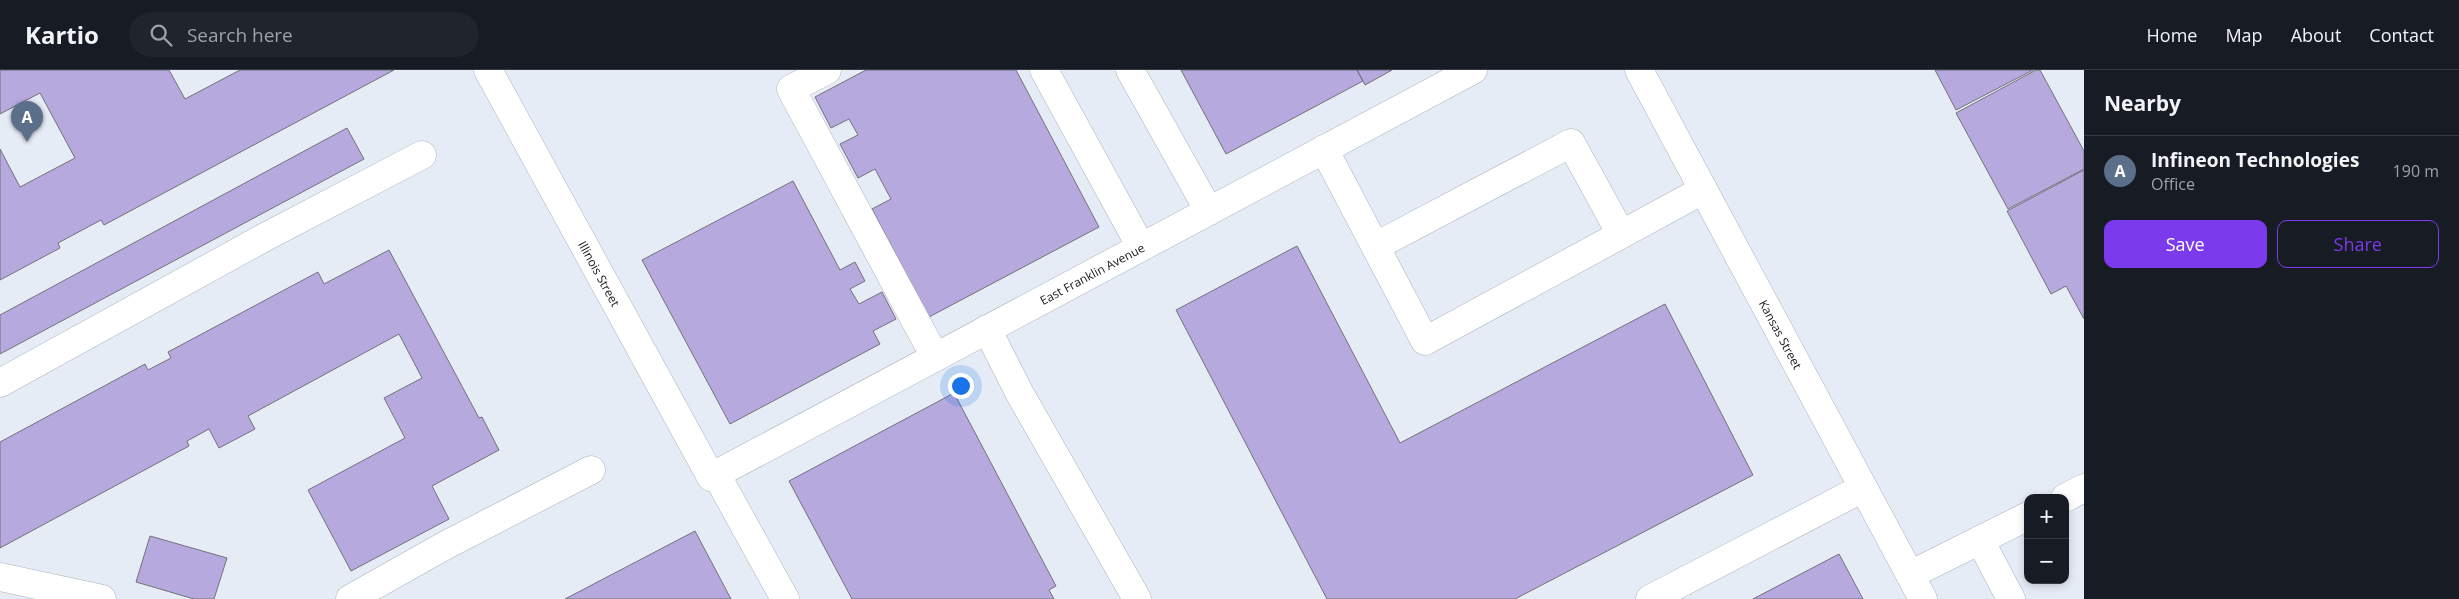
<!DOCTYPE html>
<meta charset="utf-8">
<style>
body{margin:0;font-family:"Open Sans",sans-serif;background:#20242c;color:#f1f3f6}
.controls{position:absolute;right:15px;bottom:15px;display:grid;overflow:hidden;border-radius:10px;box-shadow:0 2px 8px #0003}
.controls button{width:45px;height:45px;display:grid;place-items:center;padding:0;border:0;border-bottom:1px solid #363941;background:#171b24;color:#f1f3f6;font:25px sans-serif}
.you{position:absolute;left:960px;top:315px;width:18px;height:18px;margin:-12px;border:4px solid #fff;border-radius:50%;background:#1a73e8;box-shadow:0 0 0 8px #1a73e833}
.badge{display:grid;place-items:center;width:32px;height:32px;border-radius:50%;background:#7c3aed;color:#fff;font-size:16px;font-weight:700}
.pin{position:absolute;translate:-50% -41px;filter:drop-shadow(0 1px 2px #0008)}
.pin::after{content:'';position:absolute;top:26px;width:18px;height:15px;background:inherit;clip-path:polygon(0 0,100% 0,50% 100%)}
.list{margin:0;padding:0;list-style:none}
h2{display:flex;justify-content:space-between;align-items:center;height:65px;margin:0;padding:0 20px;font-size:21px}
h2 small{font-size:16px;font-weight:400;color:#9ea1a6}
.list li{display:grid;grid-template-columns:32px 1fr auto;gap:15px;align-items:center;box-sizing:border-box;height:70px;padding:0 20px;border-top:1px solid #363941}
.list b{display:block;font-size:19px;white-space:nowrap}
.list p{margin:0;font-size:16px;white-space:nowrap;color:#9ea1a6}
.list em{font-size:16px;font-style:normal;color:#9ea1a6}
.actions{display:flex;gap:10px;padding:15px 20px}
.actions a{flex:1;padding:11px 0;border:1px solid #7c3aed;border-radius:10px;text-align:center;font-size:18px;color:#7c3aed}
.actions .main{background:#7c3aed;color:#fff}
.icon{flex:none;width:28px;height:28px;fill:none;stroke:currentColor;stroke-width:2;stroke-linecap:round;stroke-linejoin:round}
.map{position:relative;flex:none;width:2084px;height:529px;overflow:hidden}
header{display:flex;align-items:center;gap:30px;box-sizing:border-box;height:70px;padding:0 25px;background:#171b24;border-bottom:1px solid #363941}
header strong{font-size:24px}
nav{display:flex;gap:28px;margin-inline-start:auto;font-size:18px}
.search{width:350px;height:45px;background:#20242c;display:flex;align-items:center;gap:12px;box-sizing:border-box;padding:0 18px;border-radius:28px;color:#9ea1a6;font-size:19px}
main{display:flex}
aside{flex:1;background:#171b24}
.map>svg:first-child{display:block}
.building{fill:#b6a9de;stroke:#73717b}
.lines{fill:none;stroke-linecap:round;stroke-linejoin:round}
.minor-casing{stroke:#acb2bb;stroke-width:29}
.minor{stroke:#fff;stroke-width:28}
.labels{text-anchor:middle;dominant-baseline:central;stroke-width:4.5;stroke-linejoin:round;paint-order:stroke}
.street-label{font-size:12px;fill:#15171a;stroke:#f5f9ff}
</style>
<header>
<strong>Kartio</strong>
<div class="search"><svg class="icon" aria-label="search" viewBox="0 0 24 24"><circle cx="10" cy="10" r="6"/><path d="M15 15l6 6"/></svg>Search here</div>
<nav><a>Home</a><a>Map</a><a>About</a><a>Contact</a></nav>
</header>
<main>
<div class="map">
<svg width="2084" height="529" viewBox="0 0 2084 529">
<rect width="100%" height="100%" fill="#e6ecf6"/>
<!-- building -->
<path class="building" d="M0 0H169L185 29 240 0H394L104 155 101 150 58 173 60 178 0 210V79L20 117 75 88 40 23 0 44Z
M866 0H1016L1099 157 929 247 872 139 891 129 875 99 858 108 840 74 858 65 849 49 831 58 815 27Z
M1181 0H1357L1363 11 1226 84Z
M1357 0H1392L1365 15Z
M1935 0H2033L1956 40Z
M2036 0H2040L2084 81V99L2008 139 1956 43Z
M347 58 364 89 0 284V245Z
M2084 100V249L2066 216 2051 224 2007 141Z
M793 111 840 200 855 192 865 211 850 219 859 234 882 222 896 249 873 261 880 274 730 354 642 190Z
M1297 176 1400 373 1665 234 1753 405 1515 529H1327L1176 240Z
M389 180 479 348 482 347 499 380 432 416 449 449 351 501 308 420 405 368 384 328 422 308 399 264 248 346 255 359 219 378 209 359 187 371 189 376 0 478V372L145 294 148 300 171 288 168 282 318 202 324 214Z
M954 323 1056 516 1049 520 1054 529H852L789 411Z
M695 461 731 529H565Z
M150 466 227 488 214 529H194L136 512Z
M1839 484 1863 529H1753Z"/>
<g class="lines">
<!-- minor casing -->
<g class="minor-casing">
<g id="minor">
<path id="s1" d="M488 0 711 407 1473 0"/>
<path d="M827 0 791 19 935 287"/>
<path d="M1044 0 1141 177"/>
<path d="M1130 0 1209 141"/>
<path id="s2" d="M1639 0 1923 529"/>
<path d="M1324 79 1425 271 1703 120"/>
<path d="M1376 176 1571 73 1621 164"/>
<path d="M987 259 1020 324 1137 529"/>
<path d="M0 313 267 166 422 85"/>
<path d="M716 404 785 529"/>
<path d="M2065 428 2084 418"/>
<path d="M1980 470 2011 529"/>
<path d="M1910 505 2028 446"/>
<path d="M0 507 102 529"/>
<path d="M350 529 446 475 591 400"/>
<path d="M1650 529 1863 418"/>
</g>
</g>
<!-- minor -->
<use href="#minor" class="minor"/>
</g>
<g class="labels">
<!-- street labels -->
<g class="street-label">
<text stroke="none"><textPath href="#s1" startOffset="232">Illinois Street</textPath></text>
<text stroke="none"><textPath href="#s1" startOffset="896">East Franklin Avenue</textPath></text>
<text stroke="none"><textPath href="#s2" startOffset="300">Kansas Street</textPath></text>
</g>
</g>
</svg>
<div class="controls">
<button>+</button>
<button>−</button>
</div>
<div class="you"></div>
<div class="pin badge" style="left:27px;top:72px;background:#5c6f8a">A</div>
</div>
<aside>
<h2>Nearby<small></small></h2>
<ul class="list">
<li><span class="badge" style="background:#5c6f8a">A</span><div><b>Infineon Technologies</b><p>Office</p></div><em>190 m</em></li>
</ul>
<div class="actions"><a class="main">Save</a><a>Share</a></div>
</aside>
</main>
